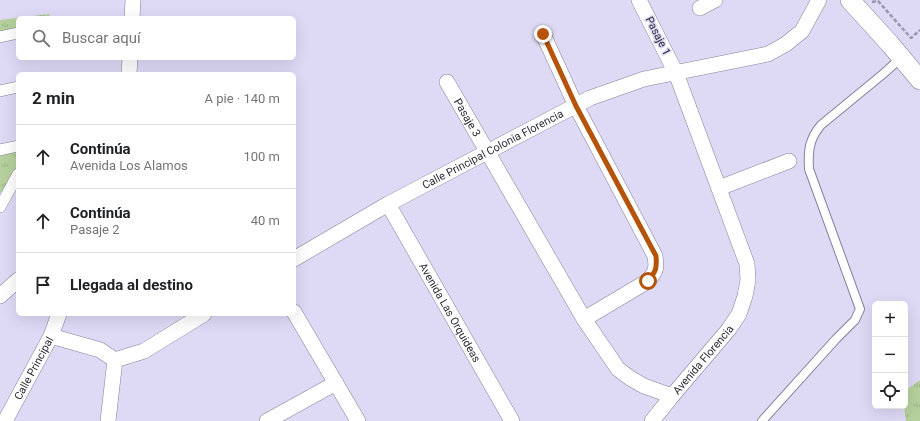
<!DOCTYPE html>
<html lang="es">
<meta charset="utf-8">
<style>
body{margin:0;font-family:Roboto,sans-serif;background:#f2f2f2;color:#202124}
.controls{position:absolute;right:12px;bottom:12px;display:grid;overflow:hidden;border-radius:6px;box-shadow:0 4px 16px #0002}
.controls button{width:36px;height:36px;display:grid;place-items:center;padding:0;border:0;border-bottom:1px solid #e0e0e0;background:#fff;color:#202124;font:20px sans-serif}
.stop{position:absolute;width:12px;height:12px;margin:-9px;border:3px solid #b45309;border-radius:50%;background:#fff}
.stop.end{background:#b45309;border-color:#fff;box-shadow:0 1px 4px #0008}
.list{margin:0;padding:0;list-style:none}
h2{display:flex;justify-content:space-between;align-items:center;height:52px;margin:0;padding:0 16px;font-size:17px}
h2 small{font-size:13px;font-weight:400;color:#757577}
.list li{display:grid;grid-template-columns:26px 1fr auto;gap:12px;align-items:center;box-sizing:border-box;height:64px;padding:0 16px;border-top:1px solid #e0e0e0}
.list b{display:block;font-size:15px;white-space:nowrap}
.list p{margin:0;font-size:13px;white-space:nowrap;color:#757577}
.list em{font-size:13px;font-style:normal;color:#757577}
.icon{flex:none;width:22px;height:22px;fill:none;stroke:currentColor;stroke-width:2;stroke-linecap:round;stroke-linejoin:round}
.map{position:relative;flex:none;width:920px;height:421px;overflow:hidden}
.search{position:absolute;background:#fff;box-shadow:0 4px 16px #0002;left:16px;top:16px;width:280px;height:44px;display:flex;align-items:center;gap:10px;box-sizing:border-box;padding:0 14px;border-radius:6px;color:#757577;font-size:15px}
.panel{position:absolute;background:#fff;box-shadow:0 4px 16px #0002;left:16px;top:72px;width:280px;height:244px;border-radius:6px}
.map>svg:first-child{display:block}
.grass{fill:url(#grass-tufts)}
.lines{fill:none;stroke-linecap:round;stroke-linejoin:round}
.service-casing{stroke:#848099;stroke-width:10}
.pedestrian-casing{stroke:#848099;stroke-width:12}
.minor-casing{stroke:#848099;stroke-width:16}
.tertiary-casing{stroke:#848099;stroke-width:20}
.path{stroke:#9a97ac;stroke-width:2.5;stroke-dasharray:4 2;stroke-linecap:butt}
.service{stroke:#fff;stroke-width:8}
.pedestrian{stroke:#fff;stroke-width:11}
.minor{stroke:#fff;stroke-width:15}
.tertiary{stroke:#fff;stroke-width:19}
.route{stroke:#b45309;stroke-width:5}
.labels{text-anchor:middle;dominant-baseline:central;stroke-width:3;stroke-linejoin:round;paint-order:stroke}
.street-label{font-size:11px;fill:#2c2b35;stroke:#dedaf6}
</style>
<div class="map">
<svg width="920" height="421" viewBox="0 0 920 421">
<defs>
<pattern id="grass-tufts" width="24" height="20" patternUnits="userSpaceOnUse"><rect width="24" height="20" fill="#b5d09c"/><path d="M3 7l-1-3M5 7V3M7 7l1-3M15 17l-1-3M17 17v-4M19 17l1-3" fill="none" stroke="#9cb387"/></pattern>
</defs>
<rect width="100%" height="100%" fill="#dedaf6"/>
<!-- grass -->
<path class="grass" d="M49 14 50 18H18V33L0 37V20Z
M18 146V174L6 195 0 192V150Z
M920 380V421H906L904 406 905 391Z"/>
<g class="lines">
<!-- service casing -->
<g class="service-casing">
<path id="service" d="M762 421 836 339 855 320 860 309 809 169C808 151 809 139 821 125L883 74 902 57"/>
</g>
<!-- pedestrian casing -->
<g class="pedestrian-casing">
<path id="pedestrian" d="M0 37 18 33
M0 91 18 87
M0 150 18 146
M0 207 18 174"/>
</g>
<!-- minor casing -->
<g class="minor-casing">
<g id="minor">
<path d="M700 8 715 0"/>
<path d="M132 18 133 0"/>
<path d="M543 34 576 106 655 256C657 269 656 271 648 281L584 319"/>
<path d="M129 74 130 58"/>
<path id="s1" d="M447 82 584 319 618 369 630 378 644 386 672 396 729 329 739 314 745 296 748 280 747 264 676 73 639 0"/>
<path d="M719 188 789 161"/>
<path id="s2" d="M388 204 512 421"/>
<path id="s3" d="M294 259 388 204 590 98 644 79 768 54 786 44 802 31 819 0"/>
<path d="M0 296 18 280"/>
<path d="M294 312 358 421"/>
<path d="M51 336 100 350 115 360 144 351 204 314"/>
<path id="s4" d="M5 421 51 336 59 314"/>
<path d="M108 421 115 360"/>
<path d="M267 421 336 383"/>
<path d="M652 421 672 396"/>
</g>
</g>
<!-- tertiary casing -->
<g class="tertiary-casing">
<path id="tertiary" d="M850 0 890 44 920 80"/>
</g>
<!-- path -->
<path class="path" d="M872 2 878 1 911 38 920 30"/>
<!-- service -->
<use href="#service" class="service"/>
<!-- pedestrian -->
<use href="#pedestrian" class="pedestrian"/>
<!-- minor -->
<use href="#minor" class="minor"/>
<!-- tertiary -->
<use href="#tertiary" class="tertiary"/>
</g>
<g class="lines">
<!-- route -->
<path class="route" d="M543 34 576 106 656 256C657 269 656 271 648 281"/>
</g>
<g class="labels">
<!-- street labels -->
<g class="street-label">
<text transform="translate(658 36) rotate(63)">Pasaje 1</text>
<text stroke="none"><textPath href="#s1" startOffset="41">Pasaje 3</textPath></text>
<text stroke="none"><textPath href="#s3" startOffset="227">Calle Principal Colonia Florencia</textPath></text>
<text stroke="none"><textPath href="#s2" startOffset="125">Avenida Las Orquideas</textPath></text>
<text stroke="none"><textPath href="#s1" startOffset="443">Avenida Florencia</textPath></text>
<text stroke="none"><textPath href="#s4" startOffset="60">Calle Principal</textPath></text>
</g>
</g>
</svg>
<div class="controls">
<button>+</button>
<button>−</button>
<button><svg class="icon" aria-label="locate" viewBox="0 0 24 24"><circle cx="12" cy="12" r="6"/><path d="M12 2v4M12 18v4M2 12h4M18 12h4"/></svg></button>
</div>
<div class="stop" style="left:648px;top:281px"></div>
<div class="stop end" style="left:543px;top:34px"></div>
<div class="search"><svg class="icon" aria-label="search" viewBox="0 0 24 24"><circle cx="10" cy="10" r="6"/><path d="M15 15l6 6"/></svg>Buscar aquí</div>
<section class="panel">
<h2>2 min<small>A pie · 140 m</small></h2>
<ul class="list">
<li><svg class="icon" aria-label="ahead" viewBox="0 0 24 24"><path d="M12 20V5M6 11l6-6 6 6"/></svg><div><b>Continúa</b><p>Avenida Los Alamos</p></div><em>100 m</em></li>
<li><svg class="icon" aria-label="ahead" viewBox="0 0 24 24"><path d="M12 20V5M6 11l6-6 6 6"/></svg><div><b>Continúa</b><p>Pasaje 2</p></div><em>40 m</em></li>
<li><svg class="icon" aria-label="arrive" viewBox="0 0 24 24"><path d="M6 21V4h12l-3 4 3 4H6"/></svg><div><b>Llegada al destino</b></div></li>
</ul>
</section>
</div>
